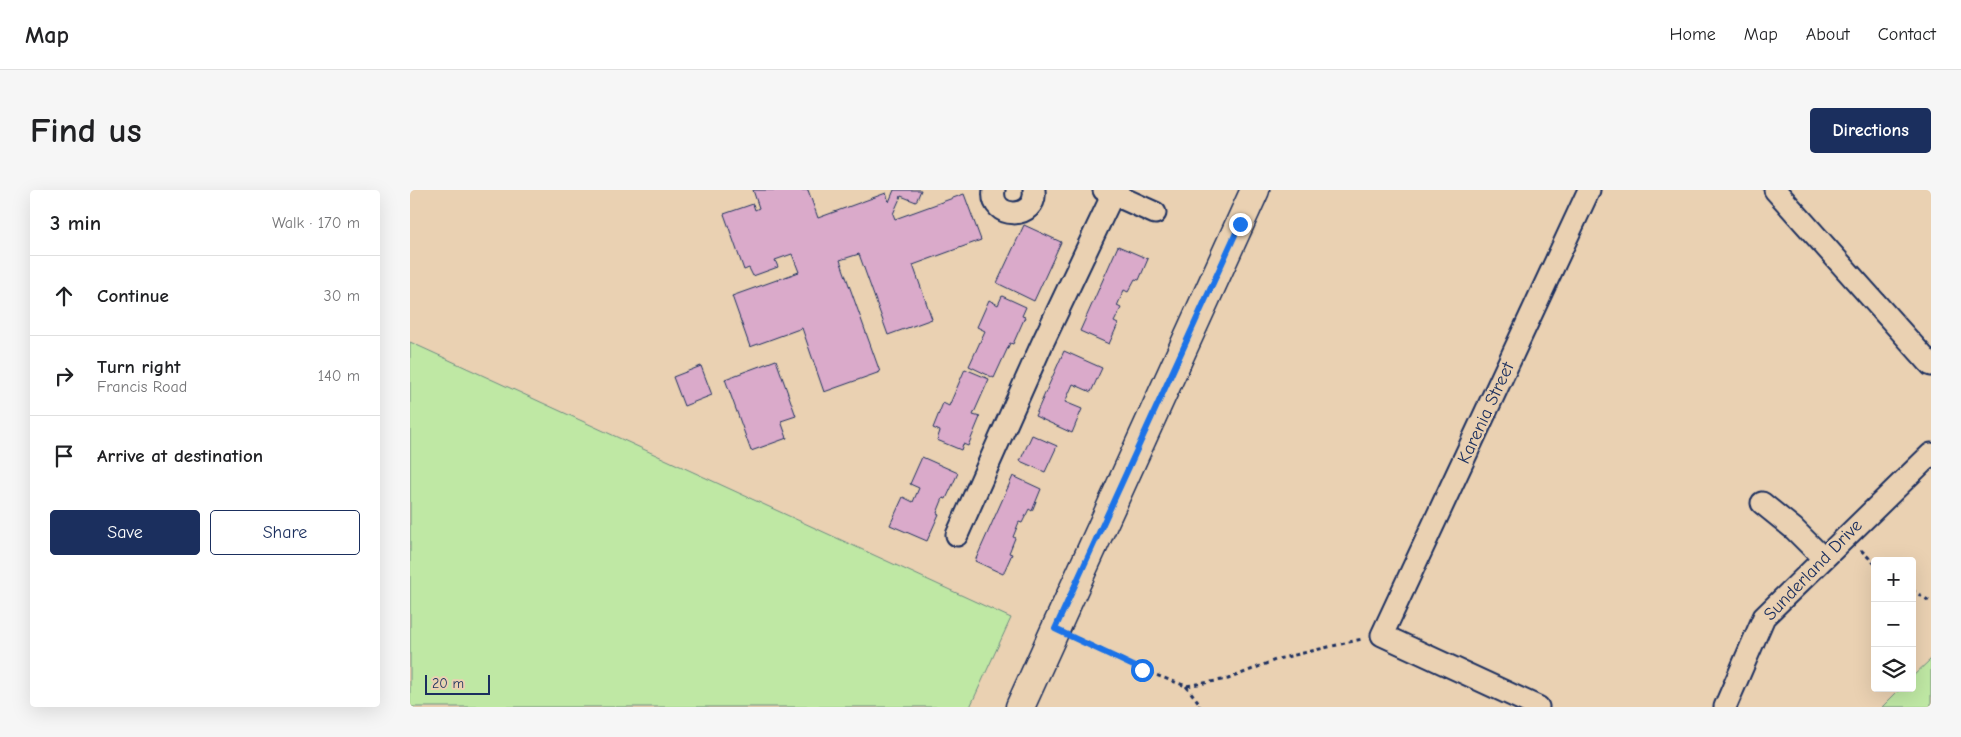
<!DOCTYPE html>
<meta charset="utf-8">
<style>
body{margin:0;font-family:"Comic Neue",sans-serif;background:#f6f6f6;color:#202124}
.controls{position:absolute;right:15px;bottom:15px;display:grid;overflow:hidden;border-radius:5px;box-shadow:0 5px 20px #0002}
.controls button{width:45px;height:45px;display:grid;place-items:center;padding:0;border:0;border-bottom:1px solid #e0e0e0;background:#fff;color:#202124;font:25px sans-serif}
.scale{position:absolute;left:15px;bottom:12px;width:65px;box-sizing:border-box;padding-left:5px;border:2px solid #1b2f5e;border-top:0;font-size:14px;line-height:18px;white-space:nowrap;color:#1b2f5e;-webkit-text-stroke:4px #ead1b2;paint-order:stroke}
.stop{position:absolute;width:15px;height:15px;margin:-11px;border:4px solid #1a73e8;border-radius:50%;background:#fff}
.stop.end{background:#1a73e8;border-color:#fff;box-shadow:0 1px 5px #0008}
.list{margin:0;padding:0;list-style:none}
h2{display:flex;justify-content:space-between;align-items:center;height:65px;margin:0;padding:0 20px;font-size:21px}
h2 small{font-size:16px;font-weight:400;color:#757577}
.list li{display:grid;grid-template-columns:32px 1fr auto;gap:15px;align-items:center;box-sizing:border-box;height:80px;padding:0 20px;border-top:1px solid #e0e0e0}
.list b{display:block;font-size:19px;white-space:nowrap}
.list p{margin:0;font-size:16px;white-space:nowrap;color:#757577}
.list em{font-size:16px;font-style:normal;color:#757577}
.actions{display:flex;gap:10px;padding:15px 20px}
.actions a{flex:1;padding:11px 0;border:1px solid #1b2f5e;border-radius:5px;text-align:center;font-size:18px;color:#1b2f5e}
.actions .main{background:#1b2f5e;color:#fff}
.icon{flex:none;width:28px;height:28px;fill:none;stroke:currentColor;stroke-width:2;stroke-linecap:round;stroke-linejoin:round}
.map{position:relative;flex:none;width:1521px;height:517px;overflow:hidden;border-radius:5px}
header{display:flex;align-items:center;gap:30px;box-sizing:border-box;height:70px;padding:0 25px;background:#fff;border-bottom:1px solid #e0e0e0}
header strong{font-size:24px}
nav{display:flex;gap:28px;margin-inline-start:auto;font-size:18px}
.intro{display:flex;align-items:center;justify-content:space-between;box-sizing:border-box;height:120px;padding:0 30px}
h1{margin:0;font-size:35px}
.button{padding:12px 22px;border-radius:5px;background:#1b2f5e;color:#fff;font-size:18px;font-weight:700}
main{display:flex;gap:30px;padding:0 30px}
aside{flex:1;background:#fff;border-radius:5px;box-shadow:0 5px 20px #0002}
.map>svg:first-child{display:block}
.green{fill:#bfe8a4;stroke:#6d8c81}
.building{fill:#daaaca;stroke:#1b2f5e}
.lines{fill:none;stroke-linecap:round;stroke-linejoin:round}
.minor-casing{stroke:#1b2f5e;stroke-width:25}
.major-casing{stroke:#1b2f5e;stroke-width:31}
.path{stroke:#1b2f5e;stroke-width:3;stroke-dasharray:4 4;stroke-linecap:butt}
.minor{stroke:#ead1b2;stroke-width:21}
.major{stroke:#ead1b2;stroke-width:28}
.route{stroke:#1a73e8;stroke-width:6}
.labels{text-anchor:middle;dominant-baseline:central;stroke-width:4.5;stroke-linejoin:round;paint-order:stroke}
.street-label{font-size:18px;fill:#1b2f5e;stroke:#ead1b2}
</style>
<header>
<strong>Map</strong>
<nav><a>Home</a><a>Map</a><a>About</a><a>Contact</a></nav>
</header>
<div class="intro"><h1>Find us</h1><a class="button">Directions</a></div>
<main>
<aside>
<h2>3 min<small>Walk · 170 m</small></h2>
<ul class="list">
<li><svg class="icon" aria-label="ahead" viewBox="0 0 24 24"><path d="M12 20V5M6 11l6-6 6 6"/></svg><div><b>Continue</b></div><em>30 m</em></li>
<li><svg class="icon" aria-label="right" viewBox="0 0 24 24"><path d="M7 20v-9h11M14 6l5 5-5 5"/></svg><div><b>Turn right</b><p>Francis Road</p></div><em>140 m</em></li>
<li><svg class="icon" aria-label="arrive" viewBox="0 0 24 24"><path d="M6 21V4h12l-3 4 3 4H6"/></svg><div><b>Arrive at destination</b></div></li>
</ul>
<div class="actions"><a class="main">Save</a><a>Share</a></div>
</aside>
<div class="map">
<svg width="1521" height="517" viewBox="0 0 1521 517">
<rect width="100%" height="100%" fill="#ead1b2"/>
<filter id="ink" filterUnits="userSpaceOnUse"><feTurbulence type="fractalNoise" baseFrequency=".02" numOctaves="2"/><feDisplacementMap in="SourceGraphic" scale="10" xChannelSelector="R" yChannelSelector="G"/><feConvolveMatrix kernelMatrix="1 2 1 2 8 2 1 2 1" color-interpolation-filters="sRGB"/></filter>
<g filter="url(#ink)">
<!-- green -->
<path class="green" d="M0 152 601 428 560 517H0Z
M1521 469V517H1472L1491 498H1502V487Z"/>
<!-- building -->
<path class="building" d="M343 0H398L408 28 476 3 479 12 484 0H511L506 12 491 6 483 24 485 29 554 4 571 50 503 75 522 129 478 145 449 64 430 70 470 182 414 202 392 138 340 157 322 106 389 82 382 64 365 70 368 77 343 86 339 78 334 80 314 24 343 14 345 20 349 18Z
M614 35 651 52 624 111 587 93Z
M708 56 738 69 729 90 725 89 718 102 714 100 707 116 711 118 704 132 708 134 699 154 670 141Z
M592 106 616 117 612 126 615 127 603 154 600 153 584 188 559 176 575 141 567 137 579 110 588 115Z
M654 161 692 178 681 202 663 194 655 212 672 219 662 243 625 226Z
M366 170 386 226 371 231 377 248 341 261 315 189Z
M291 176 302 205 274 216 263 187Z
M555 179 579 189 563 225 570 227 558 256 553 254 551 260 527 250 530 241 523 238 533 213 539 216Z
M622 245 647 256 635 282 610 271Z
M512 267 548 283 536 309 533 308 527 323 529 324 517 351 480 335 493 307 503 312 509 298 500 294Z
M603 286 631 299 622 321 619 319 612 333 609 332 603 347 605 348 599 363 602 364 593 384 565 371Z"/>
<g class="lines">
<!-- minor casing -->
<g class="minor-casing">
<path id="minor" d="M584 0C579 30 628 31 624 0
M694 0 745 23
M1365 0 1521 175
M1352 313 1384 339 1413 368
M547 345 632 154 703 4
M1128 517 972 445 1179 0
M1315 517 1354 427 1521 264"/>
</g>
<!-- major casing -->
<g class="major-casing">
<path id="major" d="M610 517 845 0"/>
</g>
<!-- path -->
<path class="path" d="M1451 360 1465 374
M1502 400 1521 412
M667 449 732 480 776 496 818 489 868 469 952 449
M776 496 790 514 789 517"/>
<!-- minor -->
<use href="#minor" class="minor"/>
<!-- major -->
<use href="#major" class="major"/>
</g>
</g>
<g class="lines" filter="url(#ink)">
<!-- route -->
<path class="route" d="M732 480 645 439 830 34"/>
</g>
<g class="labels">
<!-- street labels -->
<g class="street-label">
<text transform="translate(1076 223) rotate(-65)">Karenia Street</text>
<text transform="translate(1403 380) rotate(-46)">Sunderland Drive</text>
</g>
</g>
</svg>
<div class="controls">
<button>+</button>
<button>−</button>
<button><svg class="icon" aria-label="layers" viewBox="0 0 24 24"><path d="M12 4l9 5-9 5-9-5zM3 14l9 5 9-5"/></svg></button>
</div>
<div class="scale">20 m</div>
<div class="stop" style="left:732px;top:480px"></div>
<div class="stop end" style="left:830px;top:34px"></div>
</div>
</main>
